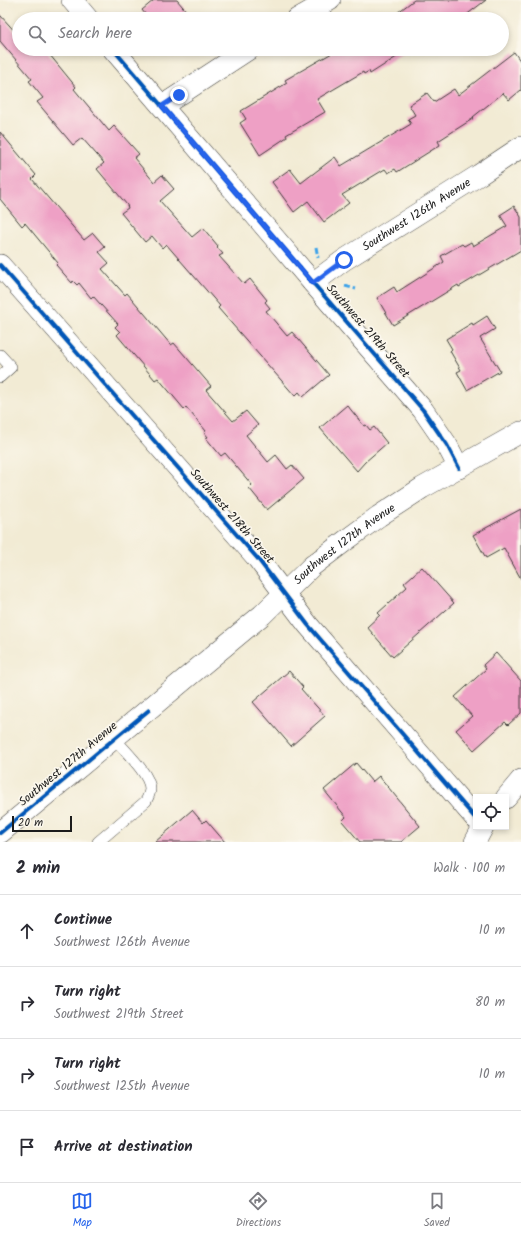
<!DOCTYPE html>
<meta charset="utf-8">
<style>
body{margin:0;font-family:Kalam,sans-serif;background:#f2f2f3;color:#2b2b33}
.controls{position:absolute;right:12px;bottom:12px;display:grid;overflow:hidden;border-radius:0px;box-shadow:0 2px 6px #0003}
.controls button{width:36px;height:36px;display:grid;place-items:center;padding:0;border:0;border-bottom:1px solid #e1e1e2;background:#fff;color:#2b2b33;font:20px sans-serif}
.scale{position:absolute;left:12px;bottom:10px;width:60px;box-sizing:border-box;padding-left:4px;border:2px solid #1c1c1c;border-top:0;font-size:11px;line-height:14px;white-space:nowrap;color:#1c1c1c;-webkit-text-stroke:3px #fbf7ec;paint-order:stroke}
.stop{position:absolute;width:12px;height:12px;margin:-9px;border:3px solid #2563eb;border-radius:50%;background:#fff}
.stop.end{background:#2563eb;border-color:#fff;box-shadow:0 1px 4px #0008}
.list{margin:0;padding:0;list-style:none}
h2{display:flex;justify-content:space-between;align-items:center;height:52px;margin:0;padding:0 16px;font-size:17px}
h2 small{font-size:13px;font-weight:400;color:#7c7c81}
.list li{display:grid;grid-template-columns:26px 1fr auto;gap:12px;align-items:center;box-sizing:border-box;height:72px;padding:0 16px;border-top:1px solid #e1e1e2}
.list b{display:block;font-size:15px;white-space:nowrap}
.list p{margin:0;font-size:13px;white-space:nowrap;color:#7c7c81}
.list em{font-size:13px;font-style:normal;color:#7c7c81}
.icon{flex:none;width:22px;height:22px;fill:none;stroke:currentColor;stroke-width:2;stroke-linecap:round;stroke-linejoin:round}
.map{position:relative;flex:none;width:521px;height:842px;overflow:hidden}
.search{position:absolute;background:#fff;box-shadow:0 2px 6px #0003;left:12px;right:12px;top:12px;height:44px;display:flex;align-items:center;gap:10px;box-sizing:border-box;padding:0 14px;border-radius:22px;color:#7c7c81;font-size:15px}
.sheet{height:340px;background:#fff}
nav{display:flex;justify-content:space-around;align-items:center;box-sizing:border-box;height:56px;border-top:1px solid #e1e1e2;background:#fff;font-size:11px;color:#7c7c81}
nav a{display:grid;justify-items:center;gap:2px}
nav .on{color:#2563eb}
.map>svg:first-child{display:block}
.building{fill:#eea0c5}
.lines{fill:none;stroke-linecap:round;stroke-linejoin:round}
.lane-casing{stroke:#3c3b38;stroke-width:12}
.street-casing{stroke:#3c3b38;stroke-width:22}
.lane{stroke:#fff;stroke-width:11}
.street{stroke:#fff;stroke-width:21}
.quiet{stroke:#3da2ea;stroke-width:3;stroke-dasharray:6 3;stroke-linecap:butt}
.cycleway-casing{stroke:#fbf7ec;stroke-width:6}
.cycleway{stroke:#0057b8;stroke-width:4}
.route{stroke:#2563eb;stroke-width:5}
.labels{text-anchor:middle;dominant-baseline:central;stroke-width:3.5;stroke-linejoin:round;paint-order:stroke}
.street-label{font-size:12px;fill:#1c1c1c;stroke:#fbf7ec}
</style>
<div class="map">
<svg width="521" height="842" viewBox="0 0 521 842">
<rect width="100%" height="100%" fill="#fbf7ec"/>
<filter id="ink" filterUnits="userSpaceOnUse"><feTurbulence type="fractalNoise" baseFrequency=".025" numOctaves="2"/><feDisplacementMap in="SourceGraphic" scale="8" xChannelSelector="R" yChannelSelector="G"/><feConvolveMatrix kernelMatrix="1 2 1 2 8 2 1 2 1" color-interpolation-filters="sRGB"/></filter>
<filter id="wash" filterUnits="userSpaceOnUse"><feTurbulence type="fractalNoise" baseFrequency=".012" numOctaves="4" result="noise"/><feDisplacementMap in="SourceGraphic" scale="16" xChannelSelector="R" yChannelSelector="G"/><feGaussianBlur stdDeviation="0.9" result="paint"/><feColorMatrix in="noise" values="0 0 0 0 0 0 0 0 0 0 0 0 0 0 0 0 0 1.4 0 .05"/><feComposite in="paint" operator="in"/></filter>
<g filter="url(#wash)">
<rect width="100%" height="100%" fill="#f2ebd4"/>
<g id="blocks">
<!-- building -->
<path class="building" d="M154 0H177L193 19H149L142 10Z
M414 0H486L461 19H389Z
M0 15 19 36V49H45L76 87 74 89 109 131 114 126 139 154 134 158 154 182 162 175 174 189 160 201 192 237 203 228 218 246 217 247 223 254 219 256 244 284 250 279 267 300 265 302 270 308 266 311 287 336 292 332 329 375 303 397 299 392 295 396 218 308 220 306 166 244 162 248 152 236 145 242 121 213 128 208 127 205 97 169 104 163 82 138 73 145 37 102 43 98 29 81 32 79 0 41Z
M339 49H409L370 74 369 71 364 74 363 72 317 99 325 112 286 135 287 137 260 155 240 123 246 119 241 111 287 83 285 80Z
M514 52 521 62V90L509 100 503 93 473 117 474 118 438 141 440 145 397 172 395 169 388 173 385 169 342 195 349 203 324 222 308 201 294 212 272 182 290 169 301 183 335 157 341 166 411 124 408 119 415 115 409 105 427 93 434 102 454 89 458 95Z
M0 132 36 175 32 179 84 240 93 233 105 247 99 252 109 263 102 269 125 295 127 293 171 345 174 343 211 386 206 390 233 421 246 411 258 425 246 435 268 462 276 455 287 469 292 465 304 479 267 510 249 488 252 485 225 453 221 456 206 438 208 437 204 432 206 431 186 407 184 409 158 378 155 380 117 335 120 332 115 327 118 324 93 296 91 298 79 283 77 285 73 281 72 283 56 265 58 263 25 223 22 226 0 199Z
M514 206 521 217V250L459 287 458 285 393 325 377 298 394 287 397 292 444 262 441 256 462 244 464 246 471 242 473 246 507 226 500 215Z
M487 316 495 329 480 338 500 371 467 390 457 372 461 370 450 351 452 349 446 339 472 323 473 325Z
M347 405 364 426 366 425 370 430 374 427 387 443 365 462 357 471 320 428Z
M521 509V579L504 548 486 558 473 535Z
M422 567 454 603 393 657 367 627 380 615 378 613 407 587 404 583Z
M496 653 521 681V713L508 725 505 722 474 750 456 730 472 716 455 697 486 669 483 665Z
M289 671 303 687 301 689 325 716 291 746 253 702Z
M356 763 372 782 379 776 420 826 401 842H360L342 821 346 817 324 790Z
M192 810 203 823 206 820 225 842H155Z"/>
</g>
</g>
<g filter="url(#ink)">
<use href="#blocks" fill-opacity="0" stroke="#3c3b38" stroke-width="1"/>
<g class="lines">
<!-- lane casing -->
<g class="lane-casing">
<path id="lane" d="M0 355 11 367 0 377
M98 842 146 801C148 797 150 794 150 789 150 774 124 750 114 738"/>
</g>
<!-- street casing -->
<g class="street-casing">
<g id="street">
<path d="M72 0 88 19"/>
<path d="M297 19 330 0"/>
<path d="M113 49 313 283 423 410 447 445 459 468"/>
<path d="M162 106 249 49"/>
<path d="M0 265 258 559 308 625 476 819"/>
<path id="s1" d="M313 283 344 260 479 175 521 147"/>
<path d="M506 798 521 780"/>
<path id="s2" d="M0 833 262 615 312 566 345 541 379 516 422 488 521 432"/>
<path d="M475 842 483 827"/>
</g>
</g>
<!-- lane -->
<use href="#lane" class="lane"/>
<!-- street -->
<use href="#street" class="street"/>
<!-- quiet -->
<path class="quiet" d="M316 247 318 258
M345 286 356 289"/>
<!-- cycleway casing -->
<g class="cycleway-casing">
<path id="cycleway" d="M113 49 313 283 423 410 447 445 459 468
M0 265 258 559 308 625 476 819
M0 833 149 710"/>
</g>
<!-- cycleway -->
<use href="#cycleway" class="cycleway"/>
</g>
</g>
<g class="lines" filter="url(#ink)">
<!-- route -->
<path class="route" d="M179 95 162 106 313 283 344 260"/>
</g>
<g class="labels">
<!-- street labels -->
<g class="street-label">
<text stroke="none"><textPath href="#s1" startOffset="124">Southwest 126th Avenue</textPath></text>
<text transform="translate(368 331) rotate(49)">Southwest 219th Street</text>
<text transform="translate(232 516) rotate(49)">Southwest 218th Street</text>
<text stroke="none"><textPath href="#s2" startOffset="450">Southwest 127th Avenue</textPath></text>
<text transform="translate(68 764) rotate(-40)">Southwest 127th Avenue</text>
</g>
</g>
</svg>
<div class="controls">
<button><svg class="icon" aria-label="locate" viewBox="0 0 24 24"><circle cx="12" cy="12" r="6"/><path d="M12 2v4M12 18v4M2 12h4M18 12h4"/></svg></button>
</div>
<div class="scale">20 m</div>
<div class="stop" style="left:344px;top:260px"></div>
<div class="stop end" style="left:179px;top:95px"></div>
<div class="search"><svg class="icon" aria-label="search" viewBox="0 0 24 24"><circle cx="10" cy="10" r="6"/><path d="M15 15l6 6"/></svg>Search here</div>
</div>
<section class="sheet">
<h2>2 min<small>Walk · 100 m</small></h2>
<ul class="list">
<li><svg class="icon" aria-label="ahead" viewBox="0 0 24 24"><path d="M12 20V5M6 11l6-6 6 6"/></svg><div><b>Continue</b><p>Southwest 126th Avenue</p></div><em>10 m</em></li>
<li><svg class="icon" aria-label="right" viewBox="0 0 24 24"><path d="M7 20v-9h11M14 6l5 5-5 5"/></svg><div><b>Turn right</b><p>Southwest 219th Street</p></div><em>80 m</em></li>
<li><svg class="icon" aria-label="right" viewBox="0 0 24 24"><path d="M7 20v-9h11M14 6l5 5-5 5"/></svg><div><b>Turn right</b><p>Southwest 125th Avenue</p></div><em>10 m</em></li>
<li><svg class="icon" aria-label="arrive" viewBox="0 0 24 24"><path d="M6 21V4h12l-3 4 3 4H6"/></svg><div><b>Arrive at destination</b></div></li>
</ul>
</section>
<nav>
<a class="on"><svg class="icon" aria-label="map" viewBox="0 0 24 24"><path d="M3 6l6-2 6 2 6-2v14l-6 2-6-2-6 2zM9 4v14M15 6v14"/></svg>Map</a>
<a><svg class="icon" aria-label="directions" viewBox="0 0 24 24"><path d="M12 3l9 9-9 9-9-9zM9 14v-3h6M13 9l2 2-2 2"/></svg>Directions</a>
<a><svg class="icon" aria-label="saved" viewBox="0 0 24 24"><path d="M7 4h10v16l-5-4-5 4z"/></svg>Saved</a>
</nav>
